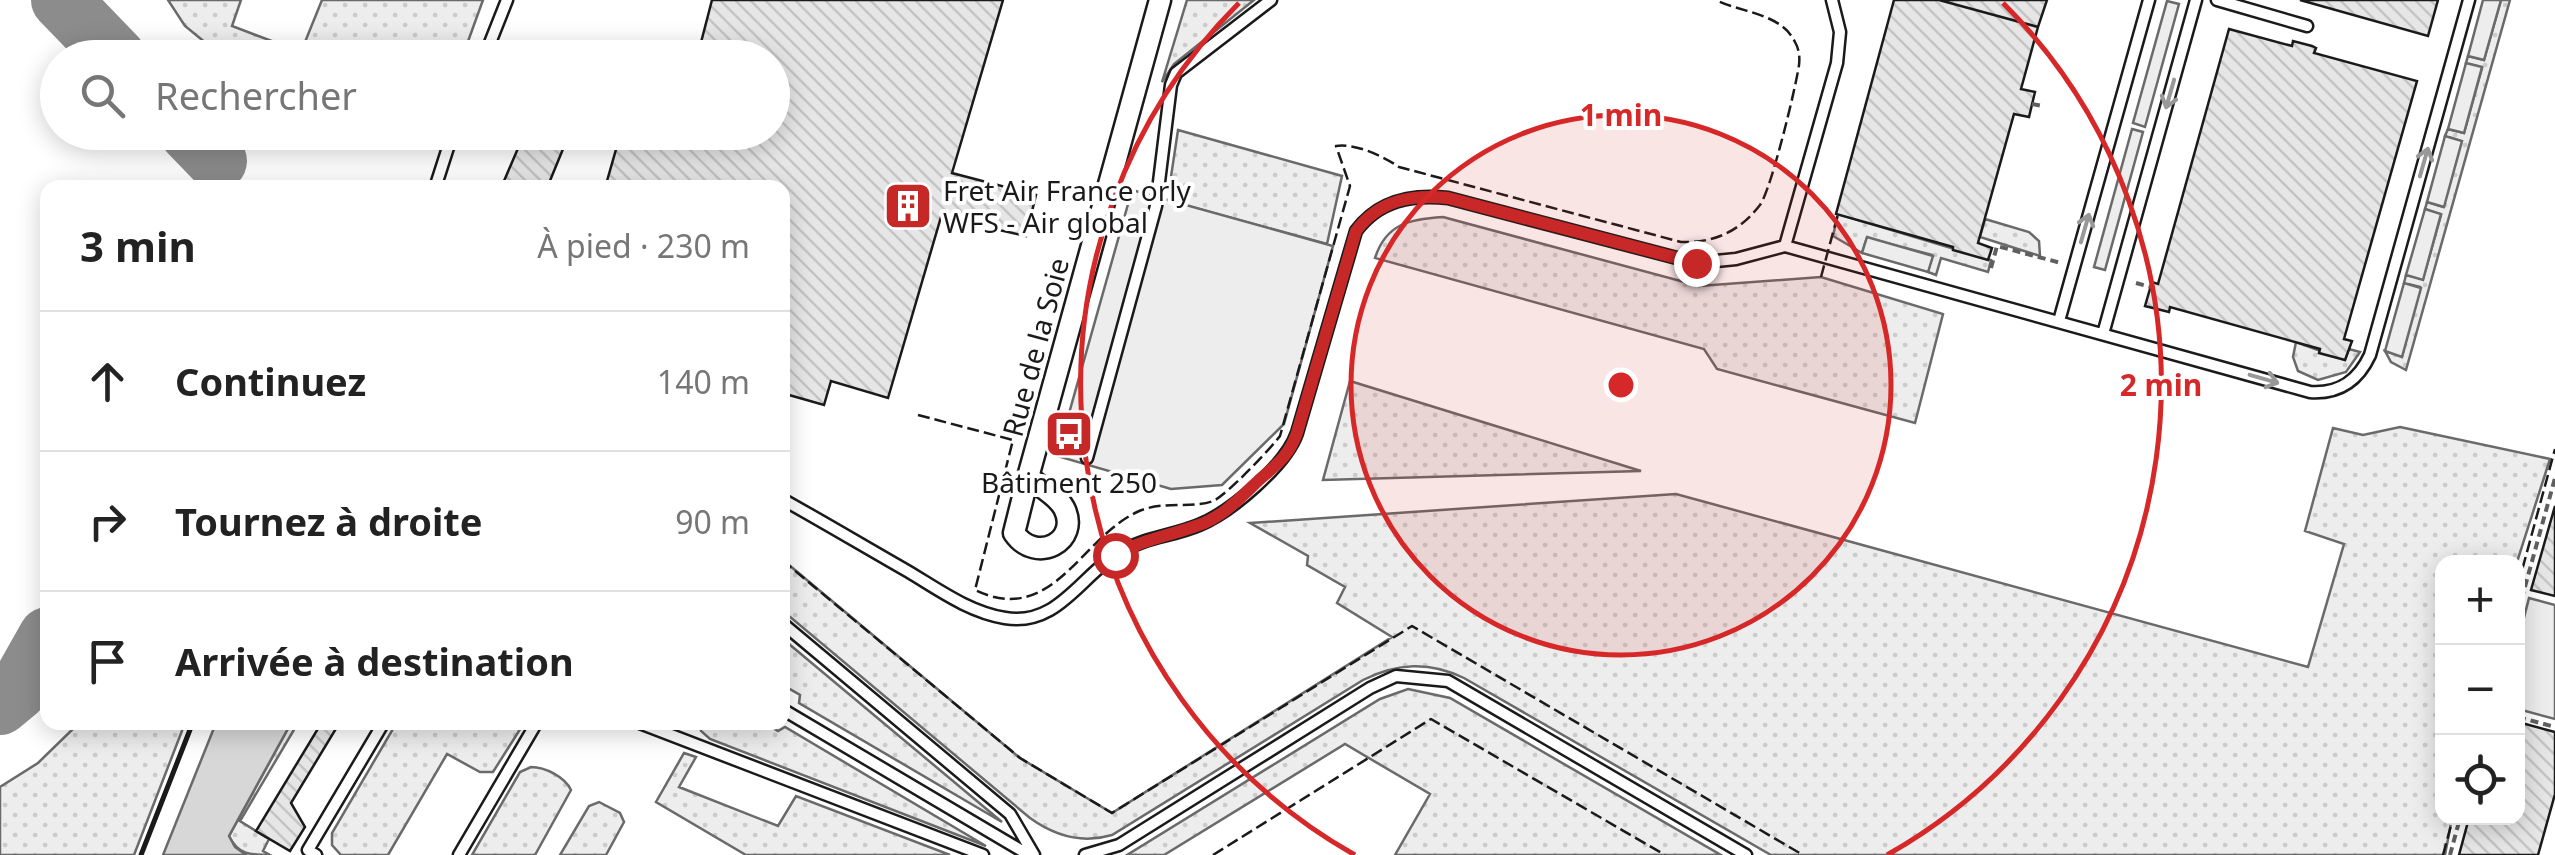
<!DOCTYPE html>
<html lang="fr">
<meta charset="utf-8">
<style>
body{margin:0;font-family:"Noto Sans",sans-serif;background:#f6f6f6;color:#222}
.controls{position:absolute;right:30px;bottom:30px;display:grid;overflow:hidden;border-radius:20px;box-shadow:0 5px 25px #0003}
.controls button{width:90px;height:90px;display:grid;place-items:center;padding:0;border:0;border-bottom:2px solid #e0e0e0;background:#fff;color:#222;font:50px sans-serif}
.stop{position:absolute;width:30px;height:30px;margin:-22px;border:8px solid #c62828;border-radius:50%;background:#fff}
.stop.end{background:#c62828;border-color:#fff;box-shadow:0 2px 10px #0008}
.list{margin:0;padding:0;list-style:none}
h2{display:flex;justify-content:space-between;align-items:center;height:130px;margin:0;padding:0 40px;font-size:42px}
h2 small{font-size:32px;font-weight:400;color:#767676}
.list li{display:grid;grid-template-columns:65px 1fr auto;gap:30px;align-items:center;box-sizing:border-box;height:140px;padding:0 40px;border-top:2px solid #e0e0e0}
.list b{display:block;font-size:38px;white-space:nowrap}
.list em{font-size:32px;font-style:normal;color:#767676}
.icon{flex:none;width:55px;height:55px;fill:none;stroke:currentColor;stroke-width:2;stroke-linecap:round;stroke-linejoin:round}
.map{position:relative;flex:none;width:2555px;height:855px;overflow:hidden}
.search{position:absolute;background:#fff;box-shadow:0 5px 25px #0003;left:40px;top:40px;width:750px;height:110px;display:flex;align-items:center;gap:25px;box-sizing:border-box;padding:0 35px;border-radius:55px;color:#767676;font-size:38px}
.panel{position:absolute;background:#fff;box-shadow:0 5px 25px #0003;left:40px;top:180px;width:750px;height:550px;border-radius:20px}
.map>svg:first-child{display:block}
.grass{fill:url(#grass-dots);stroke:#6a6a6a;stroke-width:2.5}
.pitch{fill:#ededed;stroke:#6a6a6a;stroke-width:2.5}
.water{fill:#d7d7d7;stroke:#6a6a6a;stroke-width:2.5}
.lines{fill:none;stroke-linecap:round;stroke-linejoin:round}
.taxiway{stroke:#8c8c8c;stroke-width:60}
.building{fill:url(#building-back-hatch);stroke:#1a1a1a;stroke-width:2.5}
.service-casing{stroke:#1a1a1a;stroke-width:15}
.minor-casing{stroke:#1a1a1a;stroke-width:25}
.path{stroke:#5f5f5f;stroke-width:4;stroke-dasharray:8 5;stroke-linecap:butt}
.service{stroke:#fff;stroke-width:10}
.minor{stroke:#fff;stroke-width:20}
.fence{stroke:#1a1a1a;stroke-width:2.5;stroke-dasharray:12 5;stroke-linecap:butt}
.wall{stroke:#1a1a1a;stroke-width:5}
.oneway{stroke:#989898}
.route{stroke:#c62828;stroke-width:12}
.ring{fill:none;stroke:#d62828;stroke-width:5}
.labels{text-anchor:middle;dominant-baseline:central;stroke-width:8;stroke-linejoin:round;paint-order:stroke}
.poi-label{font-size:28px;fill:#1a1a1a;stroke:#fff;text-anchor:start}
.street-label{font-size:28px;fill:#1a1a1a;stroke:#fff}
.centre{fill:#d62828;stroke:#fff;stroke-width:5}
.ring-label{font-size:30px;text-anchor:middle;font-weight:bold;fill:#d62828;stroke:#fff;stroke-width:8;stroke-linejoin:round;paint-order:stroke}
</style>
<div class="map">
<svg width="2555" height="855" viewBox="0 0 2555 855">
<defs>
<pattern id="grass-dots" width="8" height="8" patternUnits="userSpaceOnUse" patternTransform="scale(2.5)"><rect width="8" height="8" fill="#ededed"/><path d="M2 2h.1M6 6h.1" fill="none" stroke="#cbcbcb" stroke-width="1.8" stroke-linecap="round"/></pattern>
<pattern id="building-back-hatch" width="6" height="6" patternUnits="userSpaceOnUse" patternTransform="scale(2.5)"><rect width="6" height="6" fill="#e6e6e6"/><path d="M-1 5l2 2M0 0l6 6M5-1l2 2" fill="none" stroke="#c5c5c5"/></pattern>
</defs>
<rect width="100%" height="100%" fill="#fff"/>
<!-- grass -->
<path class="grass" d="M168 0H241L232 26 301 52 322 0H483L462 58 223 57 185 26Z
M1187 0H1254L1174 64 1162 82Z
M2501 0H2510L2406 370 2391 362 2385 351 2402 356 2420 287 2404 283 2406 275 2423 279 2441 215 2425 209 2427 202 2443 207 2461 141 2445 136 2448 129 2464 133 2482 68 2466 63 2468 56 2484 60Z
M1178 130 1342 176 1327 244 1177 203 1169 190Z
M1838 214 1991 260 1988 272 1941 258 1936 275 1928 272 1932 255 1867 238 1862 253 1833 236Z
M1443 217 1699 286 1821 277 1943 314 1915 423 1717 369 1704 349 1375 258C1386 224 1409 219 1443 217Z
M1985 219 2029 232 2039 241 2040 256 1980 237Z
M2296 342 2345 360 2349 349 2360 352 2346 372 2318 380 2298 371 2293 357Z
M1350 381 1641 471 1323 480Z
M2400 427 2550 459 2517 562H2442V818H2452L2445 855H1771L1464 678C1429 661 1397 663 1363 680L1112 835C1082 844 1055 836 1030 818L783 611V560L1020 758 1112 813 1392 637 1337 603 1345 587 1307 565 1308 556 1250 523 1676 494 2308 667 2344 544 2305 531 2333 428 2363 435Z
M783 639 1002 822 799 703 800 695 783 685Z
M1408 689 1450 698 1721 855H1395L1430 794 1345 744 1164 855H1127L1380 699Z
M397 722 524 723 493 772H480L447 754 388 855H341L332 845V833Z
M79 723H185L134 855H0V787L38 763Z
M291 723H298L240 821 269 839 263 851 270 855C251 855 238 855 229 836Z
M700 723H764L778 731 785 727 986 846 710 739 701 731Z
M684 753 696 757 679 787 778 826 796 796 950 855H746L656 802Z
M531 767C545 767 565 777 571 790L535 855H472L520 772Z
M599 802 620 813 624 822 606 855H560L589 806Z"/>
<!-- pitch -->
<path class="pitch" d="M2483 0H2501L2484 60 2468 56Z
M2167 1 2179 4 2145 127 2133 123Z
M2466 63 2482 67 2464 133 2448 129Z
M2132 129 2143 132 2105 270 2094 267Z
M2445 136 2462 141 2444 207 2427 202Z
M1132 190 1333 246 1284 424 1222 485 1171 489 1057 456Z
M2425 209 2441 214 2423 280 2406 275Z
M1867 237 1933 256 1928 272 1862 253Z
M2404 283 2421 288 2402 357 2385 351Z
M2529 598 2555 605V719L2518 709V641Z"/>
<!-- water -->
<path class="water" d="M216 723H291L229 836 235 847 246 855H163Z"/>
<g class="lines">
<!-- taxiway -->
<path class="taxiway" d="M61 0 117 58
M189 132 217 161
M0 705 18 690 48 637"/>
</g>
<!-- building -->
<path class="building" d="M712 0H1003L952 173 1036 195 1026 236 941 217 888 398 831 381 824 405 782 393V188H605L621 132H772V58H697Z
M1894 0H1939L2038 27 2021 89 2035 92 2029 117 2014 114 1978 243 1992 248 1988 260 1953 250V247L1836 214Z
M1939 0H2047L2038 27Z
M2300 0H2438L2428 36Z
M2229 29 2292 46 2293 41 2312 46 2316 48 2314 53 2417 81 2344 339 2352 341 2345 360 2319 353 2320 349 2170 307 2169 312 2145 306 2152 282 2158 284Z
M525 132H570L547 188H501Z
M2555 506V596L2531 590Z
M322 722H340L291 803 305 827 290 851 256 831Z
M2518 722 2555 732V794L2538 855H2459L2469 818H2518Z"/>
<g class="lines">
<!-- service casing -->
<g class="service-casing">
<path id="service" d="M2217 0 2307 26
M484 58 507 0
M435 188 453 132
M1785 246 2310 392C2339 394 2358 381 2370 355L2469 0
M2059 321 2149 0
M2103 334 2196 0
M1087 458 1156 206 1171 85 1176 73 1271 0
M782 499C825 523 867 548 909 572 939 590 969 612 1005 618 1058 627 1081 575 1120 552 1146 537 1173 536 1199 525 1231 512 1286 465 1297 433L1356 231C1379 200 1412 194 1448 198L1696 263 1736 259 1785 246 1837 63 1840 32 1832 0
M782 623 1010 814 1034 855
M782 709 1029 855
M637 722 983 855
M316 855 308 850 384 722
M459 855 537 722
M1085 855 1119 845 1370 688 1396 676 1448 681 1746 855"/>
</g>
<!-- minor casing -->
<g class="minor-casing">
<path id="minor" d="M1028 477 1160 0
M1028 477C1039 486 1057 495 1064 508 1081 541 1036 565 1014 533Z"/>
</g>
<!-- path -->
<path class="path" d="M2032 104 2042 106
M1991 268 1997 246 2061 263
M2136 283 2151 287
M2518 612 2555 478
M2518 619 2526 626
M2518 717 2555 727
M2450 855 2460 818"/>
<!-- service -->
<use href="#service" class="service"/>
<!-- minor -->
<use href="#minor" class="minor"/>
<!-- fence -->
<path class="fence" d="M1821 277 1838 214
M918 415 1013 440 975 590C1052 627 1080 539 1137 512 1162 500 1193 509 1213 501 1226 496 1271 448 1280 436L1350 186 1336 146C1355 143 1383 156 1399 167L1681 242C1714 243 1739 232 1760 205 1771 190 1796 87 1799 65 1800 57 1799 49 1795 42 1781 13 1742 13 1716 0
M782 560 1020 758 1112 813 1412 626 1803 855
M2518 585 2555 449
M1213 855 1431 719 1665 855
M2443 855 2453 818"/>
<!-- wall -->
<path class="wall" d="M141 855 193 722"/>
</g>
<!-- one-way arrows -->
<defs><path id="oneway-shaft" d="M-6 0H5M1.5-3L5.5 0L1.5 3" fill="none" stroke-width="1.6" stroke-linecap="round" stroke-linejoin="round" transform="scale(2.5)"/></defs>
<g class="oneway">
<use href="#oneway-shaft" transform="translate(2170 94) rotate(106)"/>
<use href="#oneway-shaft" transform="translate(2424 162) rotate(-74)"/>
<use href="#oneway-shaft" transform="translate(2085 228) rotate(-74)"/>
<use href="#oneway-shaft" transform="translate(2264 379) rotate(16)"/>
</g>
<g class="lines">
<!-- route -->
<path class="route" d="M1115 555C1145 539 1165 537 1196 526 1222 518 1240 498 1259 480 1276 465 1289 456 1297 433L1356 231C1379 200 1412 194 1448 198L1696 263"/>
</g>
<!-- distance rings -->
<circle cx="1621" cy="385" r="270" fill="#d62828" fill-opacity=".12"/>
<g class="ring">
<circle cx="1621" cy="385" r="270"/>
<path d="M1355 855A540 540 0 0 1 1239 3M2003 3A540 540 0 0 1 1887 855"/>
</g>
<!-- icons -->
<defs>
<g id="building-square" transform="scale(2.5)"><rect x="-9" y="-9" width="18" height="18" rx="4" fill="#c62828" stroke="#fff"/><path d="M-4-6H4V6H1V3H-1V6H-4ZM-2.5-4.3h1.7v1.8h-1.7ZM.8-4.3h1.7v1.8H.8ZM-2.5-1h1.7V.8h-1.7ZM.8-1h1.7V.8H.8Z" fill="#fff"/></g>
<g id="bus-square" transform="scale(2.5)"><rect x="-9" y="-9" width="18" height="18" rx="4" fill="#c62828" stroke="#fff"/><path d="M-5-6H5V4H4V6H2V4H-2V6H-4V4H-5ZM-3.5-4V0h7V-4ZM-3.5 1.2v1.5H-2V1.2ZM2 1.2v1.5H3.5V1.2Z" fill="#fff"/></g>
</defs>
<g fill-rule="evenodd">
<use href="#building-square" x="908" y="206"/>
<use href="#bus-square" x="1069" y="434"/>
</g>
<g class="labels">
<!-- poi labels -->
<g class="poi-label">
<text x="943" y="190">Fret Air France orly<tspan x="943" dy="32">WFS - Air global</tspan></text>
<text x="1069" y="482" text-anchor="middle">Bâtiment 250</text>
</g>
<!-- street labels -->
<g class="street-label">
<text transform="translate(1035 347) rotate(-75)">Rue de la Soie</text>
</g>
</g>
<circle cx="1621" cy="385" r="15" class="centre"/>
<g class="ring-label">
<text x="1621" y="126">1 min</text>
<text x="2161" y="396">2 min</text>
</g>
</svg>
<div class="controls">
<button>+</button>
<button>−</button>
<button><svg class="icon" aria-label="locate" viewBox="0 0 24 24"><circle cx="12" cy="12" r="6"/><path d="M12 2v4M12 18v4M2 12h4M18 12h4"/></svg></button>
</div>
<div class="stop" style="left:1115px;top:555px"></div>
<div class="stop end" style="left:1696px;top:263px"></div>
<div class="search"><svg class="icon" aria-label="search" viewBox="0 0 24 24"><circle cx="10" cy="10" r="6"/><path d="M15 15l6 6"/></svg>Rechercher</div>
<section class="panel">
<h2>3 min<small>À pied · 230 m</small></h2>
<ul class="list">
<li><svg class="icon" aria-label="ahead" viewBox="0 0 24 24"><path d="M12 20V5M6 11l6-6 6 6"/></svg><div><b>Continuez</b></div><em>140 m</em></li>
<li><svg class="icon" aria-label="right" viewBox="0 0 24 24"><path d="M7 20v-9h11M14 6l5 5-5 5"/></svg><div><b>Tournez à droite</b></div><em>90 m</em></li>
<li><svg class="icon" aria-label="arrive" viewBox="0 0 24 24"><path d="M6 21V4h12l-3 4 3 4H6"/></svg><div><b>Arrivée à destination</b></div></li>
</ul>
</section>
</div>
